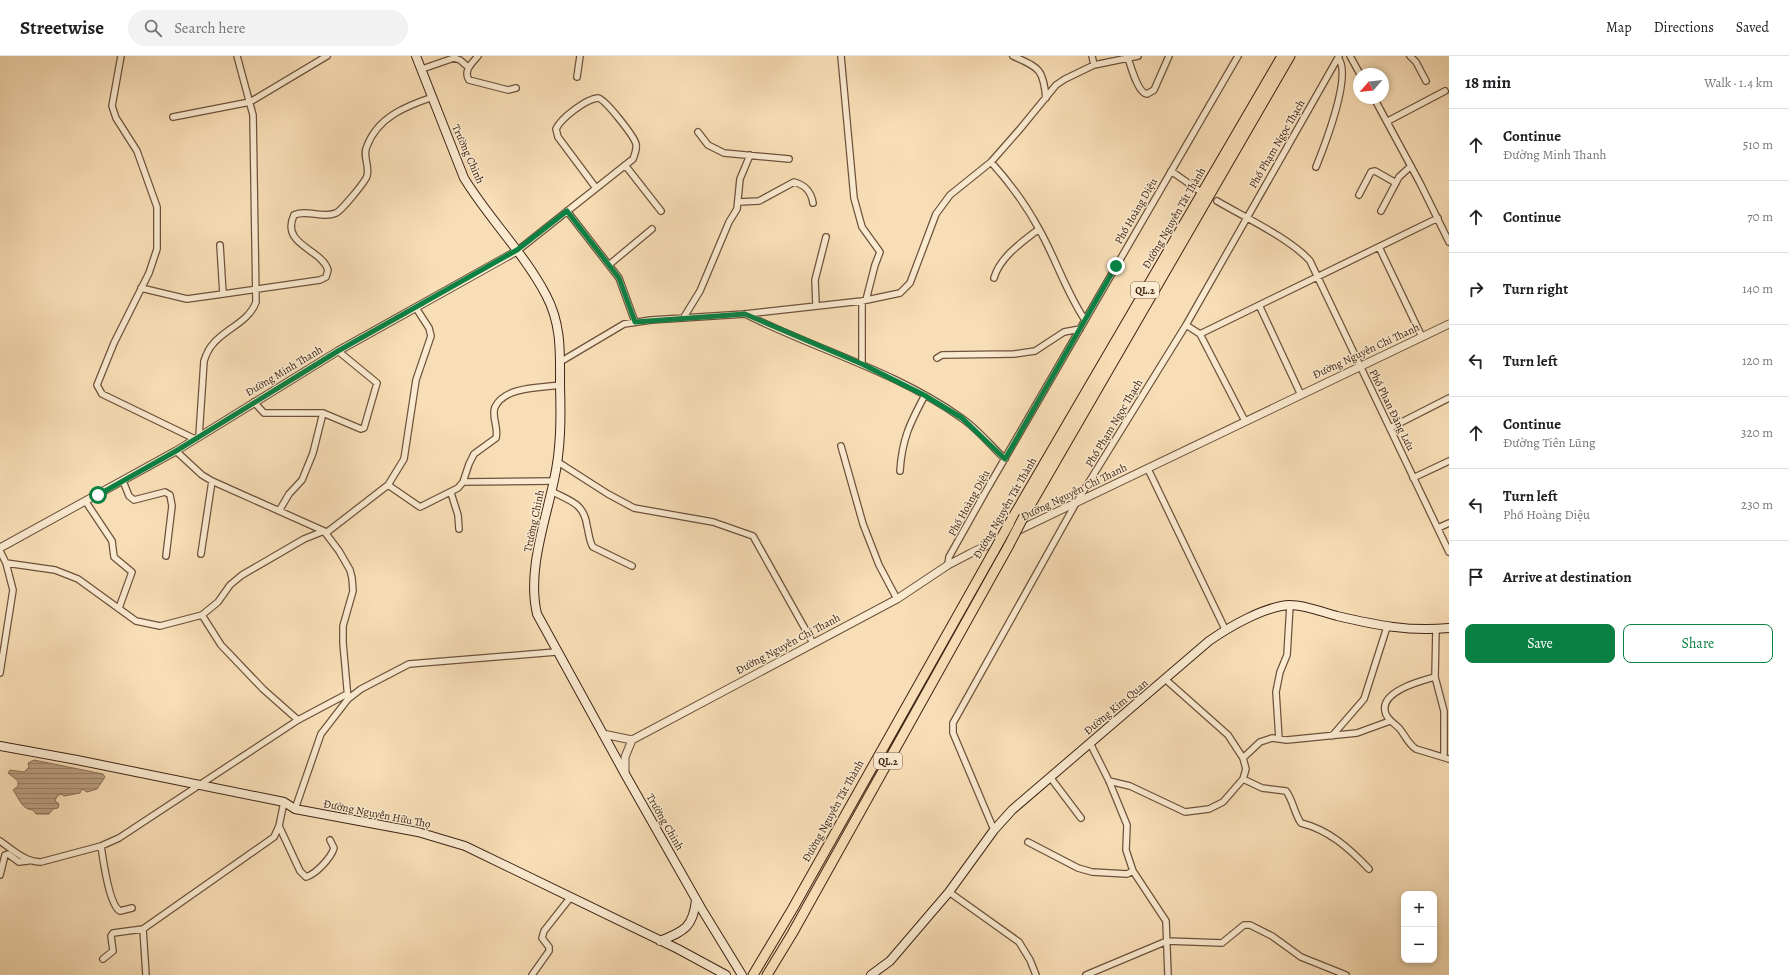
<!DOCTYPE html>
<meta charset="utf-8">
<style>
body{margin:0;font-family:Alegreya,serif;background:#f2f2f2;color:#202124}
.controls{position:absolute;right:12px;bottom:12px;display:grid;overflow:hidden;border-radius:8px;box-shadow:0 2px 6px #0003}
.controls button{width:36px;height:36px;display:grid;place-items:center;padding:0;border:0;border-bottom:1px solid #e0e0e0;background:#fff;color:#202124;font:20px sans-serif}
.compass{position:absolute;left:1353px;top:12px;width:36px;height:36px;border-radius:50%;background:#fff;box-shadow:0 2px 6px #0003;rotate:242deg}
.stop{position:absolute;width:12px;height:12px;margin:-9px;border:3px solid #0b8043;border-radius:50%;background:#fff}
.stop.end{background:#0b8043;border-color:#fff;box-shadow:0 1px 4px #0008}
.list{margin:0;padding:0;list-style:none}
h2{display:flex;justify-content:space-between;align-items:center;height:52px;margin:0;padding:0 16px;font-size:17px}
h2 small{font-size:13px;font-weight:400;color:#757577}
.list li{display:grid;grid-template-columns:26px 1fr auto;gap:12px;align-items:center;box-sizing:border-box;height:72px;padding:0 16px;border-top:1px solid #e0e0e0}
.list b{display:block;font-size:15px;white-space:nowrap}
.list p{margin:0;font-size:13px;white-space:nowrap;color:#757577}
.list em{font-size:13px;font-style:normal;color:#757577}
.actions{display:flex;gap:8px;padding:12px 16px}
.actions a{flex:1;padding:9px 0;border:1px solid #0b8043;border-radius:8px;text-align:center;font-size:14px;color:#0b8043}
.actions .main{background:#0b8043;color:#fff}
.icon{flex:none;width:22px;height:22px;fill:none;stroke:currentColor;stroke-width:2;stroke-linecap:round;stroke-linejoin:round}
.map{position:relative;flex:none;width:1449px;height:919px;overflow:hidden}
header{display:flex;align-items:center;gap:24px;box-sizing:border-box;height:56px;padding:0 20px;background:#fff;border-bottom:1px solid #e0e0e0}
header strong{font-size:19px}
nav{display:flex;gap:22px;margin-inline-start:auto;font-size:14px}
.search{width:280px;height:36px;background:#f2f2f2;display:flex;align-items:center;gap:10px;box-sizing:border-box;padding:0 14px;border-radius:22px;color:#757577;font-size:15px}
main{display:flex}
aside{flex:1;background:#fff}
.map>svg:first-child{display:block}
.water{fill:url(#water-rules);stroke:#886d54}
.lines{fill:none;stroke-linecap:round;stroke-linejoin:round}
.minor-casing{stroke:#6d523c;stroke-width:8}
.tertiary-casing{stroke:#6d523c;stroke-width:9}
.secondary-casing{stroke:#3f2314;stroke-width:10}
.trunk-casing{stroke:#3f2314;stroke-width:11}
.minor{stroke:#faead0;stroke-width:5.5}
.tertiary{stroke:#faead0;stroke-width:7}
.secondary{stroke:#faead0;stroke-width:8}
.trunk{stroke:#f8deb6;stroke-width:9}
.trunk-bridge-casing{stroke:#3f2314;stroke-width:11;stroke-linecap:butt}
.trunk-bridge{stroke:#f8deb6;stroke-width:9}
.route{stroke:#0b8043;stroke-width:5}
.labels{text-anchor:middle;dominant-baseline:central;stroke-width:3;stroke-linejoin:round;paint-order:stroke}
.shield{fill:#faead0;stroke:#775f4c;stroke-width:1}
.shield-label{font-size:10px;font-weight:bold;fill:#3f2314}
.street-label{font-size:11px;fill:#3f2314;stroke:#faead0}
</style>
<header>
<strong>Streetwise</strong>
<div class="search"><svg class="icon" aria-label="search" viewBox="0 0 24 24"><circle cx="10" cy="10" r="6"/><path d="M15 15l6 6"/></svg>Search here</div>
<nav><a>Map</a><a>Directions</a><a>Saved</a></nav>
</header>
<main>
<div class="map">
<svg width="1449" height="919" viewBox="0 0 1449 919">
<defs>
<pattern id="water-rules" width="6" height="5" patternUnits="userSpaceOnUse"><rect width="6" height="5" fill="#b99e7f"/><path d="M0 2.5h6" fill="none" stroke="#988067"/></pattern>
</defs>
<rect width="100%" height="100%" fill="#f8deb6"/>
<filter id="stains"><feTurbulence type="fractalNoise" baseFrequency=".005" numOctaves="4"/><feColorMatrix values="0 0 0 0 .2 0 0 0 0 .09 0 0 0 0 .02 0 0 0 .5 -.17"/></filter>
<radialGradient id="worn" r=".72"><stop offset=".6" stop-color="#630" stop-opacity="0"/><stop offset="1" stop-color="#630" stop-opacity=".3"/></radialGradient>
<!-- water -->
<path class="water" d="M34 704 103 718 105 721 97 733 87 736 82 733 80 737 64 740 61 738 57 740 55 745 59 748 58 752 53 753 49 758H36L33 754C22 754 19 742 13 734L18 730V725L8 717 10 714 24 716 29 711 28 707Z"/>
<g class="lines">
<!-- minor casing -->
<g class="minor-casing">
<path id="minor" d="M121 0 112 50 116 62 137 95 157 151V193L149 217 114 287 97 329 102 338 195 383
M478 0C472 7 463 15 469 24L508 34 516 32
M841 0 854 142 862 171 880 196 875 209 866 244
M1013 0C1039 12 1043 12 1046 42
M1092 0 1094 9
M1350 0 1360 18
M1410 0 1416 6 1426 25
M1128 2C1131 11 1138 37 1147 38L1154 34 1169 0
M422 13 454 2 460 4 468 11
M577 21 580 0
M1374 42 1420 127 1449 186
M173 61 250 46 327 0
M1388 65 1445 35
M698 76 708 89 724 97 789 103
M991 106C1009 126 1026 149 1039 173 1056 203 1066 236 1085 264
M625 109 661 155
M1316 111C1324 91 1353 18 1338 2
M1171 115 1198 134
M1359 139 1371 116 1375 115 1396 127
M1217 145C1244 161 1291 183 1310 205L1449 496
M739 146 759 145 794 126C805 129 811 135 813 147
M567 155 619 222 635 266
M1381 155 1399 121 1411 110
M220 189 223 238 320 224 326 221 328 214C322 193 280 189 294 159 307 153 323 163 336 157 342 154 365 126 367 120 370 109 362 100 367 90 378 61 406 50 433 41
M1379 191 1422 281
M517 195 633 103C635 98 637 93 636 88 634 80 605 43 598 42 586 43 561 62 556 73L558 81 596 132
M610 208 652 173
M994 222C1000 201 1022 186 1039 173
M141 232 187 243 223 238
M816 249 815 224 826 181
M1259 249 1301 339
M745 258C817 294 895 315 960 361 977 372 990 389 1005 403
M684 261 700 235 729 166 737 153 740 123 750 99
M1186 269 1200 278 1245 365
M1200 278 1438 162
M937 302 942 299 1014 298 1035 295 1064 276 1080 273
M560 306 624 268 651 264 745 258 862 245 900 237 910 227 936 158 950 139 991 106 1020 73 1056 29 1065 23 1094 9 1138 0
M862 308V245
M254 346 264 357H323L361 373 364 372 377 327 338 295
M1390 372 1449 342
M199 380 204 305C206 299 208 293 213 288 225 273 249 266 256 246L253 59 237 0
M841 390 863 468 879 509 897 543
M176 395 202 419 212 425 324 475 339 495 350 514 352 522 353 535 343 570V587L348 643
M558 406 608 438 634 452 713 466 753 480 813 587
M1148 413 1225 573
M900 415C902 383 910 367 925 339
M1413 422 1449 405
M123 425 129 440 134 444 165 436 170 439 172 450 166 500
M463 426 554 425
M388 429 420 451 458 432 463 426 469 408 474 398 496 382C499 372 491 360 495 351 505 330 541 332 560 329
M551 435C570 445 584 447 587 470 589 477 589 485 593 491L632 510
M451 437 458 459 459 473
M86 446 112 485 114 501 132 516 119 552
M279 455 289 438 302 424 313 397 323 357
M1438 472 1449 467
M326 477 388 429 404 403 416 324 431 280 429 272 416 252
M0 495 6 507 13 534 0 617
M201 498 212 425
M6 507 55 514 78 523 136 565 160 570 202 559 218 546 230 529 242 519 304 483 324 475
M948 509 949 501 986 435 1238 0
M202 559 221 589 263 633 298 664 347 638
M1436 573 1435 621 1444 655V701
M1435 621C1421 625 1381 635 1385 655 1386 663 1393 666 1399 672 1405 679 1408 688 1416 693L1449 703
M1332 680 1364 643 1387 571
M1279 683 1276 636 1280 616 1287 599 1290 549
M1090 687 1109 725 1127 769 1126 794 1133 815 1166 865 1168 919
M1243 702 1260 686 1272 682 1287 684 1357 677 1390 665
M1050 721 1081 762
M1243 723 1262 732 1286 735C1293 744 1294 757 1301 767 1329 774 1349 792 1369 813
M1109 725 1130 730 1185 756 1209 753 1223 746 1243 723 1246 713 1243 702 1228 679 1165 623
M295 753 321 678 348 643 361 633 409 608 556 596
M279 770 300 815 306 821C316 818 331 802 334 792L330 784
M994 774 953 677V667L1076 447 1186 269 1339 0
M0 785C13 794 25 806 41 806L101 790 119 782 298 664
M1028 786 1078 812 1092 816 1127 818 1133 815
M101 790C103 803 109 849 120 855L132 852
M0 819 5 799 8 798 19 806 28 805
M949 836 1019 886 1030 904 1036 919
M103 903 113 895 111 880 113 877 143 873
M146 919 143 873 274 781 279 770 284 746
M532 919 549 895V891L542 882 544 875 570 842
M1086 919 1167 885 1222 887 1244 869H1250L1272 880 1301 901 1346 919"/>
</g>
<!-- tertiary casing -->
<g class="tertiary-casing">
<path id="tertiary" d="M0 492 176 395 338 295 517 195
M603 678 632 684 897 543 948 509 971 497 1449 268
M625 717V701L632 684"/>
</g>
<!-- secondary casing -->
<g class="secondary-casing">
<path id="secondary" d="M416 0 464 122C489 163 524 197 546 239 562 269 560 298 560 330 561 362 561 393 554 424 545 467 527 515 537 558L625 718 701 852 742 919
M0 690 77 704 284 746 295 753 418 776 465 790 678 893 726 919
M660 885C684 875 693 872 696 844
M871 919 890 905 949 836 994 774 1012 754 1209 585C1229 571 1265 550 1290 549 1305 549 1322 556 1337 560 1376 569 1409 576 1449 572"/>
</g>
<!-- trunk casing -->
<g class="trunk-casing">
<path id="trunk" d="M1024 460 1290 0
M1009 468 1282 0
M753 919 793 852 994 495
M767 919 792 878 1009 489"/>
</g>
<!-- minor -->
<use href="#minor" class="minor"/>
<!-- tertiary -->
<use href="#tertiary" class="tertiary"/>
<!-- secondary -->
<use href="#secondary" class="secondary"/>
<!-- trunk -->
<use href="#trunk" class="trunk"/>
<!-- trunk-bridge casing -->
<g class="trunk-bridge-casing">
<path id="trunk-bridge" d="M1009 489 1024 460
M994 495 1009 468"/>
</g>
<!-- trunk-bridge -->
<use href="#trunk-bridge" class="trunk-bridge"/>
</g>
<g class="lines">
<!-- route -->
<path class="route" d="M98 439 176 395 338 295 517 194 567 155 619 222 635 266 745 258 862 308 924 339 962 362 1005 403 1116 210"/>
</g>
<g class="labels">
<!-- shield labels -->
<g class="shield">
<rect x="1131" y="226" width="28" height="16" rx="3"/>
<rect x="874" y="697" width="28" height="16" rx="3"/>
</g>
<g class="shield-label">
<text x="1145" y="234">QL.2</text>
<text x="888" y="705">QL.2</text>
</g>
<!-- street labels -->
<g class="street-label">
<text transform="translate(1277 88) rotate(-60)">Phố Phạm Ngọc Thạch</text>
<text transform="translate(468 98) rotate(66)">Trường Chinh</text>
<text transform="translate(1136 155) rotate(-60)">Phố Hoàng Diệu</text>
<text transform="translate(1174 162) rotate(-60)">Đường Nguyễn Tất Thành</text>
<text transform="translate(1366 295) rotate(-25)">Đường Nguyễn Chí Thanh</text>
<text transform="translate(284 315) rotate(-31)">Đường Minh Thanh</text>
<text transform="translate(1392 354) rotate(64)">Phố Phan Đăng Lưu</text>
<text transform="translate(1114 367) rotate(-59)">Phố Phạm Ngọc Thạch</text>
<text transform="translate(1074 436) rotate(-26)">Đường Nguyễn Chí Thanh</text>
<text transform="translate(969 447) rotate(-61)">Phố Hoàng Diệu</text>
<text transform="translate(1005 452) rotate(-60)">Đường Nguyễn Tất Thành</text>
<text transform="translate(534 465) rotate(-78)">Trường Chinh</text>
<text transform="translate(788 588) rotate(-28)">Đường Nguyễn Chí Thanh</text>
<text transform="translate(1116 651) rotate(-40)">Đường Kim Quan</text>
<text transform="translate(833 755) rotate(-61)">Đường Nguyễn Tất Thành</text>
<text transform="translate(377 758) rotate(11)">Đường Nguyễn Hữu Thọ</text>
<text transform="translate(665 766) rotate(60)">Trường Chinh</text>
</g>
</g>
<rect width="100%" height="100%" filter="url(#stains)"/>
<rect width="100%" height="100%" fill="url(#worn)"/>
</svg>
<div class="controls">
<button>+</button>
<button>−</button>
</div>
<svg class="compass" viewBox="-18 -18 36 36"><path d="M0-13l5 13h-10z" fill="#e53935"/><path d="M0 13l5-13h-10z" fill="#757577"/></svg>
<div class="stop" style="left:98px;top:439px"></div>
<div class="stop end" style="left:1116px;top:210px"></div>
</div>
<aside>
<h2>18 min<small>Walk · 1.4 km</small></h2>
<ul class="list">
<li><svg class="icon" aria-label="ahead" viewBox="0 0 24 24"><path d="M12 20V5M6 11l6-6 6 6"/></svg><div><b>Continue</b><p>Đường Minh Thanh</p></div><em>510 m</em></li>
<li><svg class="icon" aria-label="ahead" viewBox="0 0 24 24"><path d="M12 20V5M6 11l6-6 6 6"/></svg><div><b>Continue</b></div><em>70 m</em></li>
<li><svg class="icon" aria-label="right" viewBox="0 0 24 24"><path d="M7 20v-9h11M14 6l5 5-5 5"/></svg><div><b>Turn right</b></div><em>140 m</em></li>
<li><svg class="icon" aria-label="left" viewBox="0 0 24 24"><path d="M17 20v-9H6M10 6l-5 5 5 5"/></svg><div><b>Turn left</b></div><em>120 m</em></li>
<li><svg class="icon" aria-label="ahead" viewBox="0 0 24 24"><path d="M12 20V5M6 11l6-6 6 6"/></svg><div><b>Continue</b><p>Đường Tiên Lũng</p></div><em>320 m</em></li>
<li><svg class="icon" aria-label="left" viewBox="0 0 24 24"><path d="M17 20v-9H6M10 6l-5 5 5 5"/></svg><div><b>Turn left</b><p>Phố Hoàng Diệu</p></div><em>230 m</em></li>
<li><svg class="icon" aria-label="arrive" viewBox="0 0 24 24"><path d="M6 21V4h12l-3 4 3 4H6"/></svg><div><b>Arrive at destination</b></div></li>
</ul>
<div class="actions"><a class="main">Save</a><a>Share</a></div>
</aside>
</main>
